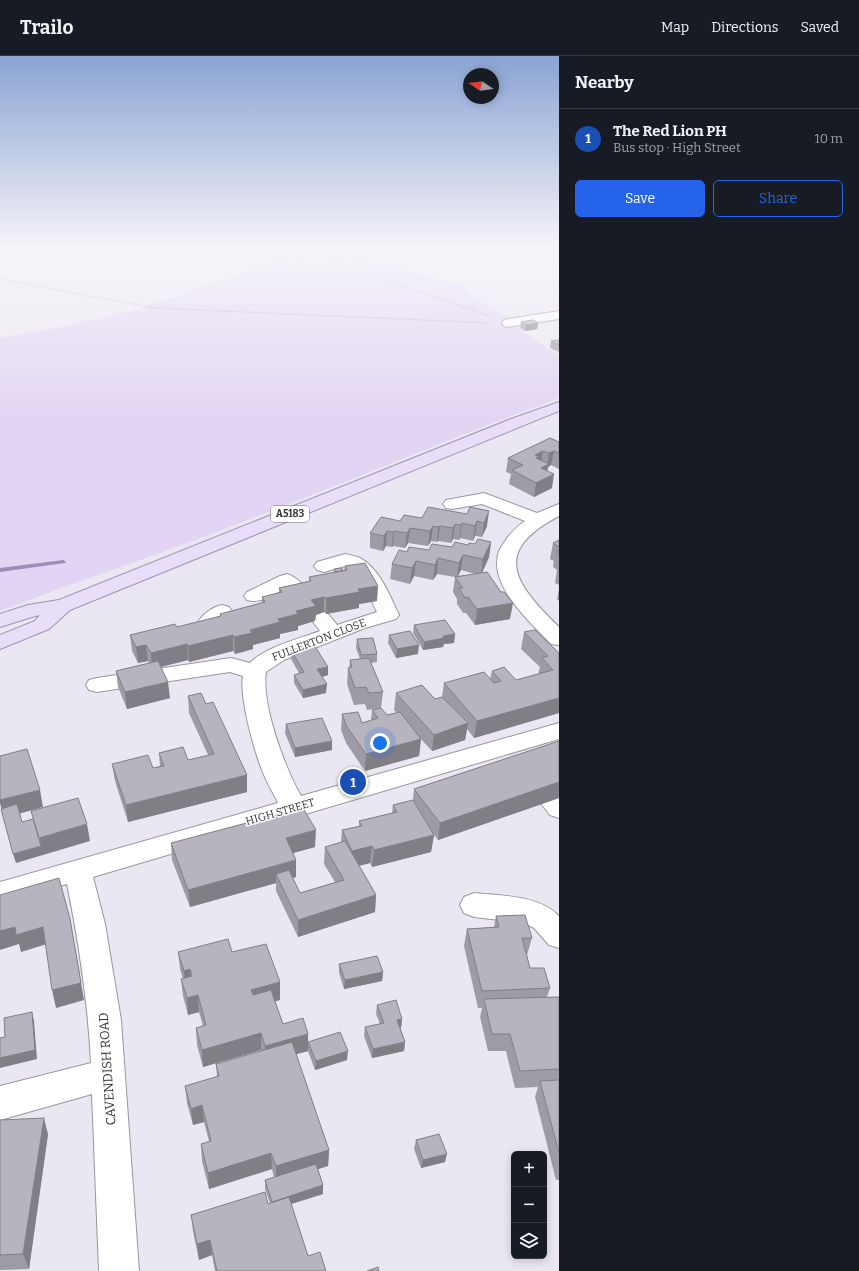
<!DOCTYPE html>
<meta charset="utf-8">
<style>
body{margin:0;font-family:Bitter,serif;background:#242831;color:#f1f3f6}
.controls{position:absolute;right:12px;bottom:12px;display:grid;overflow:hidden;border-radius:6px;box-shadow:0 2px 10px #0003}
.controls button{width:36px;height:36px;display:grid;place-items:center;padding:0;border:0;border-bottom:1px solid #363941;background:#171b24;color:#f1f3f6;font:20px sans-serif}
.compass{position:absolute;left:463px;top:12px;width:36px;height:36px;border-radius:50%;background:#171b24;box-shadow:0 2px 10px #0003;rotate:283deg}
.you{position:absolute;left:380px;top:687px;width:14px;height:14px;margin:-10px;border:3px solid #fff;border-radius:50%;background:#1a73e8;box-shadow:0 0 0 6px #1a73e833}
.badge{display:grid;place-items:center;width:26px;height:26px;border-radius:50%;background:#2563eb;color:#fff;font-size:13px;font-weight:700}
.pin{position:absolute;translate:-50% -50%;border:2px solid #fff;box-shadow:0 1px 4px #0006}
.list{margin:0;padding:0;list-style:none}
h2{display:flex;justify-content:space-between;align-items:center;height:52px;margin:0;padding:0 16px;font-size:17px}
h2 small{font-size:13px;font-weight:400;color:#9ea1a6}
.list li{display:grid;grid-template-columns:26px 1fr auto;gap:12px;align-items:center;box-sizing:border-box;height:60px;padding:0 16px;border-top:1px solid #363941}
.list b{display:block;font-size:15px;white-space:nowrap}
.list p{margin:0;font-size:13px;white-space:nowrap;color:#9ea1a6}
.list em{font-size:13px;font-style:normal;color:#9ea1a6}
.actions{display:flex;gap:8px;padding:12px 16px}
.actions a{flex:1;padding:9px 0;border:1px solid #2563eb;border-radius:6px;text-align:center;font-size:14px;color:#2563eb}
.actions .main{background:#2563eb;color:#fff}
.icon{flex:none;width:22px;height:22px;fill:none;stroke:currentColor;stroke-width:2;stroke-linecap:round;stroke-linejoin:round}
.map{position:relative;flex:none;width:559px;height:1215px;overflow:hidden}
header{display:flex;align-items:center;gap:24px;box-sizing:border-box;height:56px;padding:0 20px;background:#171b24;border-bottom:1px solid #363941}
header strong{font-size:19px}
nav{display:flex;gap:22px;margin-inline-start:auto;font-size:14px}
main{display:flex}
aside{flex:1;background:#171b24}
.map>svg:first-child{display:block}
.green{fill:#e2d5f4}
.lines{fill:none;stroke-linecap:round;stroke-linejoin:round}
.stream{fill:#9e8db6;fill-rule:evenodd}
.minor-casing{stroke:#99959f;stroke-width:2}
.major-casing{stroke:#a094b3;stroke-width:2}
.path{stroke:#afacb5;stroke-width:1.5;stroke-dasharray:1 1;stroke-linecap:butt}
.minor{fill:#fff;fill-rule:evenodd}
.major{fill:#e9def9;fill-rule:evenodd}
.wall{fill:#9e9ba4;fill-rule:evenodd}
.shaded-wall{fill:#817e86}
.building{fill:#b8b4bf;stroke:#817e86}
.labels{text-anchor:middle;dominant-baseline:central;stroke-width:3;stroke-linejoin:round;paint-order:stroke}
.shield{fill:#fff;stroke:#727074;stroke-width:1}
.shield-label{font-size:10px;font-weight:bold;fill:#353338}
.street-label{font-size:11px;fill:#353338;stroke:#fff}
.near-street-label{font-size:13px;fill:#353338;stroke:#fff}
</style>
<header>
<strong>Trailo</strong>
<nav><a>Map</a><a>Directions</a><a>Saved</a></nav>
</header>
<main>
<div class="map">
<svg width="559" height="1215" viewBox="0 0 559 1215">
<rect width="100%" height="100%" fill="#ebe7f2"/>
<!-- green -->
<path class="green" d="M326 193 462 229 474 242 512 263 518 272 559 300V342C445 384 333 432 219 475 146 503 72 527 0 555V282L61 271 163 248Z"/>
<g class="lines">
<!-- stream -->
<path class="stream" d="M63 504 65 505 66 506 65 507 0 516V512Z"/>
<!-- minor casing -->
<g class="minor-casing">
<path id="minor" d="M559 255V263L508 271 504 270 502 267 504 264 508 263Z
M484 437 537 457 559 448V460C490 496 515 528 559 571V589L551 588C530 566 485 527 500 493 502 489 505 486 507 482 513 475 517 470 525 465L482 448 452 453 446 452 443 448 446 444Z
M345 498C350 499 356 500 360 502 380 513 390 540 399 559L396 563 365 572 284 604 266 616C261 648 285 712 301 740L559 667V683L93 821 105 868 121 964 139 1215H99L92 1038 0 1064V1030L91 1007C88 947 79 887 67 828L0 848V826L278 747C274 738 268 729 264 719 255 698 239 642 243 620L230 616 97 636 89 634 86 629 89 624 97 622 231 602 250 607C265 591 299 583 320 575L307 558 310 554C324 550 329 559 337 569L377 556C369 540 362 518 345 510L324 516 317 514 314 510 317 506Z
M287 518C298 521 307 533 313 542L310 546C295 550 293 543 284 533 272 539 260 548 247 544L244 540 247 536 280 520Z
M222 549 229 551 232 555 219 567 224 578 220 582 213 584 206 582 198 566C203 558 212 551 222 549Z
M552 736 559 738V762L550 759 539 745 543 738Z
M474 837C501 840 539 839 559 860V892L549 889 534 872 524 867 474 861 464 857 460 849 464 841Z"/>
</g>
<!-- major casing -->
<g class="major-casing">
<path id="major" d="M559 346V355L70 554 49 573 0 593V579L35 565 40 559 32 561 0 571V558L28 549 59 544 511 363Z"/>
</g>
<!-- path -->
<path class="path" d="M317 192 306 195 491 261
M0 223 154 252 490 267
M148 250 165 246 282 205 306 195"/>
<!-- minor -->
<use href="#minor" class="minor"/>
<!-- major -->
<use href="#major" class="major"/>
</g>
<!-- wall -->
<path class="wall" d="M521 266 538 267 537 273 525 275 520 272Z
M559 284V296L550 292 551 285Z
M559 386V413L551 409 548 411 547 415 552 432 534 441 509 428 511 418 506 416 508 402Z
M470 451 487 470 482 481 475 480 473 485 460 482 459 484 453 483 451 487 438 485 437 486 431 485 428 490 408 487 405 492 393 490 392 491 386 490 383 495 370 492V477L400 465 467 458Z
M559 484V529L555 527 557 514 553 511 554 505 550 503 553 487Z
M491 486 489 501 482 517 510 563 475 569 466 557H463L457 548V543L453 536 455 521 437 518 433 524 414 520 410 528 390 523 392 508 407 496 429 494ZM461 514 475 518 458 520Z
M345 510 377 545 359 548V552L326 558 324 556 316 559 315 565 298 570V574L280 578V582L253 589V593L235 598 233 595 189 606 188 604 161 611 170 642 127 653 118 631 116 615 149 607 148 605 138 607 132 595 130 579 177 571 220 560V558L262 547V541L279 537V532L309 525V521L334 517V513L344 515Z
M559 533V545L557 543Z
M414 569 455 578 454 587 444 588 443 591 423 594 413 577Z
M524 576 559 597V657L474 682 467 673 465 684 432 695 421 683 419 700 365 715 346 687 341 674 342 658 362 667 371 664 372 654 379 652 367 654 365 648 354 649 347 628 348 612H349L350 604 360 603 356 592 357 583 377 598V606L371 607 383 636 381 652 387 659 397 657 394 654 396 637 435 643 442 641 444 627 490 623 492 615 516 624 538 618 540 611 521 593Z
M389 579 418 598 396 602 388 587Z
M291 594 328 611V619L322 621 326 637 303 642 294 627V619L299 617 291 603Z
M188 640 206 648 247 719V736L128 766 115 725 112 708 153 712 160 710 159 697 188 704 208 699 189 657Z
M286 668 332 694 295 701 285 677Z
M559 685V742L438 784 434 779 431 796 372 811 370 807 359 810 376 839 375 856 298 881 276 835V827L190 851 172 804 171 787 315 791 293 797 296 821 293 822 300 837 335 826 324 808 325 791 341 786 342 774 359 770V765L392 757 393 749 413 744 414 733Z
M496 860 532 882 527 899 530 912 550 932 547 941H559V1124H556L535 1041 538 1031 515 1032 506 995H488L480 961 482 952H478L464 890 467 873 494 871Z
M178 896H232L280 944 275 945 283 968 308 986 347 1004 315 1014 308 995 296 998 329 1094 328 1110 318 1113 323 1129V1138L291 1148 308 1200 326 1215H215L212 1199 199 1204 193 1175 191 1159 270 1147 265 1133V1124L274 1121 272 1113 209 1133 202 1105 201 1088 209 1086V1085L204 1066 193 1069 187 1047 185 1030 217 1021 216 1008 262 995 261 994 203 1011 197 989 196 972 203 970 199 956 188 959 183 940 181 923H183L180 913Z
M339 908 383 916 382 925 344 933 339 917Z
M377 949 402 963 401 972H400L405 986 404 995 372 1002 364 980 365 971 380 968 376 958Z
M0 1064 48 1078 29 1213 0 1214Z
M416 1084 445 1106 421 1112 414 1093Z"/>
<!-- shaded-wall -->
<path class="shaded-wall" d="M538 267 537 273 525 275 526 269Z
M543 395 541 408 534 412 535 399Z
M554 395 551 409 548 411 546 422 554 418 552 432 534 441 536 427 541 412 547 409 549 397Z
M489 455 487 470 482 481 484 467Z
M477 465 475 480 473 485 475 470Z
M462 467 460 482 459 484 461 469Z
M455 468 453 483 451 487 453 472Z
M433 470 431 485 428 490 430 475Z
M440 470 438 485 437 486 438 471Z
M410 472 408 487 405 492 407 477Z
M387 475 386 490 383 495 384 480Z
M394 475 393 490 392 491 393 476Z
M491 486 489 501 481 519 483 503Z
M463 499 461 514 457 522 459 507Z
M438 502 437 518 433 524 435 509Z
M416 505 414 520 410 528 412 512Z
M378 530 377 545 359 548V552L326 558V542L358 533Z
M324 541V556L316 559 315 565 298 570V574L280 578V582L253 589V593L235 598 234 581 296 555 311 544Z
M513 547 510 563 475 569 477 553Z
M455 578 454 587 444 588 443 591 423 594 424 586 443 580Z
M233 579V595L189 606 188 590Z
M187 588 188 604 152 613 151 597Z
M146 589 148 605 138 607 136 591Z
M419 589 418 598 396 602 397 593Z
M328 611V619L317 622V613Z
M168 626 170 642 127 653 125 636Z
M327 628 326 637 303 642V634Z
M559 642V657L474 682 477 665Z
M468 667 465 684 432 695 434 679Z
M421 683 419 700 365 715 366 698Z
M332 685V694L295 701V692Z
M247 719V736L128 766 126 749Z
M559 726V742L438 784 440 767Z
M40 734 43 751 4 762 0 747V744Z
M87 768 90 785 16 807 13 798 41 790 39 782Z
M316 774 315 791 286 799V782Z
M434 779 431 796 372 811 374 794Z
M372 790 370 807 350 812 352 795Z
M296 804V821L280 825 276 818V827L190 851 188 834Z
M376 839 375 856 298 881V864Z
M70 863 84 944 56 952 52 934Z
M15 871H43L47 888 21 896 19 888 0 894V875Z
M190 913 191 930 185 932 184 915Z
M383 916 382 925 344 933 345 924Z
M280 926V944L252 951 251 934Z
M198 939 199 956 188 959 187 942Z
M32 956 34 965 37 1003 0 1012V1002Z
M402 963 401 972 396 973 397 964Z
M261 977V994L203 1011 202 994Z
M308 978V995L265 1007V990Z
M405 986 404 995 372 1002 373 993Z
M348 995 347 1004 315 1014 316 1005Z
M202 1049 204 1066 193 1069 191 1053Z
M44 1062 48 1078 29 1213 23 1198Z
M329 1094 328 1110 276 1126V1110Z
M271 1097 272 1113 209 1133 208 1117Z
M447 1098 445 1106 421 1112 423 1104Z
M323 1129V1138L272 1154V1146Z
M210 1184 212 1199 199 1204 197 1188Z"/>
<!-- building -->
<path class="building" d="M533 264 538 267 526 269 521 266Z
M559 284V289L551 285Z
M550 382 559 386V397L554 395 549 397 543 395 535 399 540 401 536 402 549 408 541 412 554 418 536 427 512 414 523 409 508 402Z
M428 451 467 458 470 451 489 455 484 467 477 465 475 470 462 467 461 469 455 468 453 472 440 470 438 471 433 470 430 475 410 472 407 477 394 475 393 476 387 475 384 480 370 477 381 461 400 465 404 459 422 462Z
M478 483 491 486 483 503 463 499 459 507 438 502 435 509 416 505 412 512 392 508 399 494 407 496 409 491 429 494 432 488 452 491 455 486 468 489 469 487 475 488Z
M559 484V491L553 487Z
M559 494V498L556 496Z
M365 507 378 530 358 533 360 536 326 542 324 541 311 544 316 550 296 555 298 558 278 563 280 566 250 574 252 577 234 581 233 579 188 590 187 588 151 597 146 589 136 591 130 579 175 568 177 571 221 560 220 558 265 546 262 541 282 536 279 532 311 525 309 521 347 514 345 510Z
M342 512 343 515 336 516 334 513Z
M487 516 501 536H504L513 547 477 553 468 541 465 542 459 532H463L455 521Z
M445 564 455 578 443 580 444 582 424 586 414 569Z
M535 574 559 597V642L477 665 444 627 484 616 494 627 501 625 492 615 504 611 516 624 553 614 542 602 548 600 524 576Z
M410 575 419 589 397 593 389 579Z
M373 582 377 598 361 599 357 583Z
M314 589 328 611 317 613 327 628 303 634 294 619 304 616 291 594Z
M369 602 383 636 369 637 366 631 355 632 348 612 352 611 350 604Z
M158 605 168 626 125 636 116 615Z
M422 629 435 643 442 641 468 667 434 679 396 637Z
M201 637 206 648 213 646 247 719 126 749 112 708 148 699 153 712 164 710 159 697 183 691 188 704 214 698 188 640Z
M381 652 387 659 400 656 421 683 366 698 347 671 342 658 358 656 362 667 378 662 372 654Z
M322 662 332 685 295 692 286 668Z
M559 685V726L440 767 414 733Z
M27 693 40 734 0 744V700Z
M78 742 87 768 39 782 31 755Z
M413 744 434 779 374 794 372 790 352 795 342 774 362 770 359 765 397 756 393 749Z
M17 748 22 766 33 763 41 790 13 798 1 753Z
M303 752 316 774 286 782 296 804 188 834 171 787Z
M345 785 376 839 298 864 276 818 289 814 300 837 344 824 325 791Z
M59 822 70 863 81 927 52 934 43 871 16 879 15 871 0 875V839Z
M525 859 532 882H522L530 912H544L550 932 482 935 467 873 499 871 496 860Z
M228 883 232 896 266 888 280 926 251 934 253 939 271 934 283 968 303 962 308 978 265 990 261 977 202 994 196 972 206 969 198 939 187 942 181 923 192 920 190 913 184 915 178 896Z
M377 900 383 916 345 924 339 908Z
M559 941V1013L520 1015 510 978H492L484 943Z
M396 944 402 963 397 964 405 986 373 993 365 971 384 967 377 949Z
M32 956 35 994 0 1002V982L5 981 4 962Z
M340 976 348 995 316 1005 308 986Z
M292 986 329 1094 276 1110 271 1097 208 1117 201 1088 211 1085 202 1049 191 1053 185 1030 219 1020 216 1008Z
M559 1024V1097L540 1025Z
M44 1062 23 1198 0 1199V1064Z
M439 1078 447 1098 423 1104 416 1084Z
M316 1108 323 1129 272 1146 265 1124Z
M265 1136 268 1148 289 1141 308 1200 320 1196 326 1215H217L210 1184 197 1188 191 1159Z
M378 1211 379 1215H367Z"/>
<!-- sky -->
<linearGradient id="sky" x2="0" y2="1"><stop stop-color="#8aa4d4"/><stop offset="0.53" stop-color="#f6f4f9"/><stop offset="1" stop-color="#f6f4f9" stop-opacity="0"/></linearGradient>
<rect width="559" height="362" fill="url(#sky)"/>
<g class="labels">
<!-- shield labels -->
<rect class="shield" x="271" y="450" width="38" height="16" rx="3"/>
<g class="shield-label">
<text x="290" y="458">A5183</text>
</g>
<!-- street labels -->
<g class="street-label">
<text transform="translate(319 584) rotate(-21)">FULLERTON CLOSE</text>
<text transform="translate(280 756) rotate(-16)">HIGH STREET</text>
</g>
<!-- near-street labels -->
<g class="near-street-label">
<text transform="translate(107 1013) rotate(-94)">CAVENDISH ROAD</text>
</g>
</g>
</svg>
<div class="controls">
<button>+</button>
<button>−</button>
<button><svg class="icon" aria-label="layers" viewBox="0 0 24 24"><path d="M12 4l9 5-9 5-9-5zM3 14l9 5 9-5"/></svg></button>
</div>
<svg class="compass" viewBox="-18 -18 36 36"><path d="M0-13l5 13h-10z" fill="#e53935"/><path d="M0 13l5-13h-10z" fill="#9ea1a6"/></svg>
<div class="you"></div>
<div class="pin badge" style="left:353px;top:726px;background:#1a4fb4">1</div>
</div>
<aside>
<h2>Nearby<small></small></h2>
<ul class="list">
<li><span class="badge" style="background:#1a4fb4">1</span><div><b>The Red Lion PH</b><p>Bus stop · High Street</p></div><em>10 m</em></li>
</ul>
<div class="actions"><a class="main">Save</a><a>Share</a></div>
</aside>
</main>
